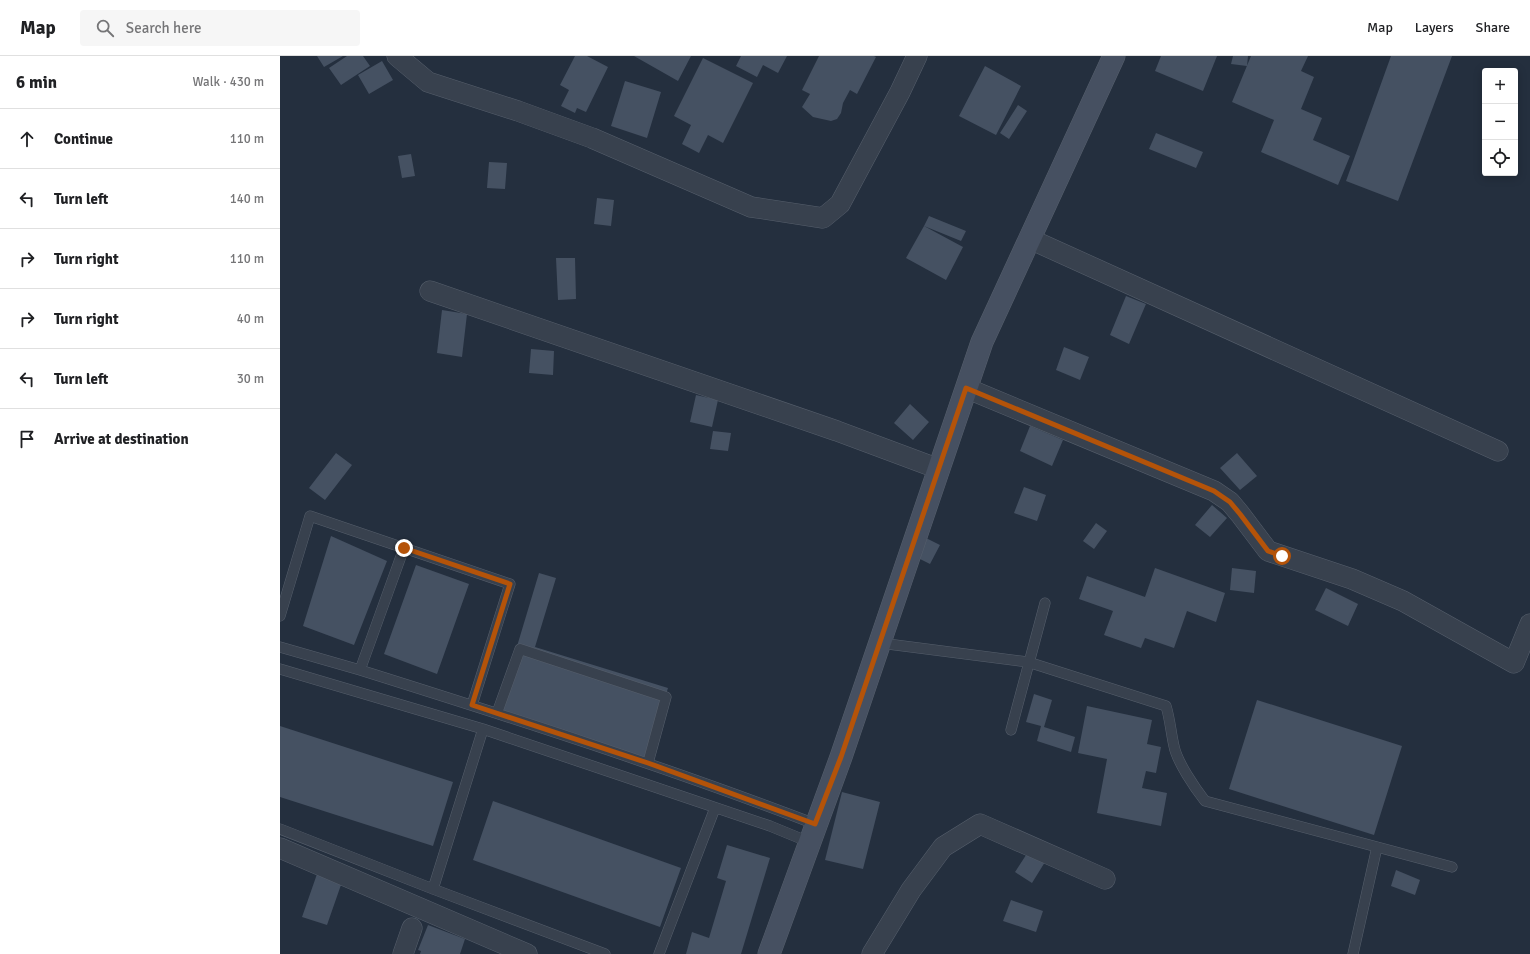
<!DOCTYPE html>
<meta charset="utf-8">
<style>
body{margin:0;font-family:Signika,sans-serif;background:#f6f6f6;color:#202124}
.controls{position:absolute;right:12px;top:12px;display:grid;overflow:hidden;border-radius:4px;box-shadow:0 2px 10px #0003}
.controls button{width:36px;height:36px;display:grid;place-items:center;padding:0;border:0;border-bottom:1px solid #e0e0e0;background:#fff;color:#202124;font:20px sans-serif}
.stop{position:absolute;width:12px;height:12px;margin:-9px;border:3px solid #b45309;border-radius:50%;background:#fff}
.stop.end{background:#b45309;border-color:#fff;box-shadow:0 1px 4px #0008}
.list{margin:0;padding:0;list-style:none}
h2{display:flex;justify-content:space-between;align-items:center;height:52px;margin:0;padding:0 16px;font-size:17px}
h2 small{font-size:13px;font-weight:400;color:#757577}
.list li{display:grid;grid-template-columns:26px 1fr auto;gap:12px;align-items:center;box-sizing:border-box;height:60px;padding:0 16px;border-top:1px solid #e0e0e0}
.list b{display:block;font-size:15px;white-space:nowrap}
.list em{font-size:13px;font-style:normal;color:#757577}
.icon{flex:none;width:22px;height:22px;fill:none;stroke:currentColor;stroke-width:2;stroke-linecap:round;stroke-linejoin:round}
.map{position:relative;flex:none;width:1250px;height:898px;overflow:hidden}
header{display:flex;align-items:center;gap:24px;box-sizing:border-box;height:56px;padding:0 20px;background:#fff;border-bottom:1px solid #e0e0e0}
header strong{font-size:19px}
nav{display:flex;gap:22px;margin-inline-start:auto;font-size:14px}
.search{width:280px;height:36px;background:#f6f6f6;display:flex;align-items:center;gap:10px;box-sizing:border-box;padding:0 14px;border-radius:4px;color:#757577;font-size:15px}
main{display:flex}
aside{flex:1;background:#fff}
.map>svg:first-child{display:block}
.building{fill:#455162}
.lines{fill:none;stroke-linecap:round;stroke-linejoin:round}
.lane-casing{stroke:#565f6c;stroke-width:11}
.street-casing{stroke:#565f6c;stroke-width:21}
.secondary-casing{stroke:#565f6c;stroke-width:23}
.lane{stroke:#38414e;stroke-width:10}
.street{stroke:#38414e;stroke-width:20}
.secondary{stroke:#465061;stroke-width:22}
.route{stroke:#b45309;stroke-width:5}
</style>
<header>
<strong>Map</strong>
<div class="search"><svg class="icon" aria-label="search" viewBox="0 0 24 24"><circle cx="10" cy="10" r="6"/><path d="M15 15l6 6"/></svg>Search here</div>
<nav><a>Map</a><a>Layers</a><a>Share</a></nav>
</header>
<main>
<aside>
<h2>6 min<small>Walk · 430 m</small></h2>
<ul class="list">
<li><svg class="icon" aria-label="ahead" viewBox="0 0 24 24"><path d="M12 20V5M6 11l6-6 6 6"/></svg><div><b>Continue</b></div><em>110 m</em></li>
<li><svg class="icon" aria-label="left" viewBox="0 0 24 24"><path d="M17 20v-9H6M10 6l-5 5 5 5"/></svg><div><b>Turn left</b></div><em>140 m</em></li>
<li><svg class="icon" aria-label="right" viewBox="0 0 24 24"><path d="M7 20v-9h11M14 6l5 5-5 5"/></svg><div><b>Turn right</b></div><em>110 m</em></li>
<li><svg class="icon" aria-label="right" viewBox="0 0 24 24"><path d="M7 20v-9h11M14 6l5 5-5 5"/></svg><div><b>Turn right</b></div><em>40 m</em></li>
<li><svg class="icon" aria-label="left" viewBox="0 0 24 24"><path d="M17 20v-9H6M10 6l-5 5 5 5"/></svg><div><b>Turn left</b></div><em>30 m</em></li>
<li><svg class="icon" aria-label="arrive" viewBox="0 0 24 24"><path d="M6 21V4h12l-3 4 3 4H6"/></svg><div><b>Arrive at destination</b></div></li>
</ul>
</aside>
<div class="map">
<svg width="1250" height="898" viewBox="0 0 1250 898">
<rect width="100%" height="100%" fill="#242f3e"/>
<!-- building -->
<path class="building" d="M37 0H63L44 11Z
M67 0H83L90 10 61 29 49 12Z
M295 0H307L328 11 306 56 297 52 295 57 281 50 289 34 280 29Z
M354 0H411L398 25Z
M461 0H507L498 17 483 9 477 21 456 10Z
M539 0H594L596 1 577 38 570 34 563 47 561 57 557 63 551 65 533 61 522 51 530 38 522 34Z
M881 0H937L923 35 875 15Z
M953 0H968L967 10 951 8Z
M971 0H1028L1021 15 1034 21 1021 53 1042 62 1033 84 1070 100 1058 129 981 96 994 64 952 46Z
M1111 0H1172L1118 145 1066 125Z
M423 2 473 27 443 87 428 79 419 97 402 88 411 69 394 60Z
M102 5 113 24 89 38 78 19Z
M705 10 741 30 716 79 679 60Z
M345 25 381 36 367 82 331 70Z
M738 49 747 55 729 83 720 77Z
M876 77 923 96 916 112 869 93Z
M131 98 135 120 122 122 118 100Z
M209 106 227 107 225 133 207 132Z
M317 142 334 144 331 170 314 168Z
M649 160 686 175 681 185 644 170Z
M644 170 683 191 666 224 626 202Z
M276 202H295L296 243 278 244Z
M846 240 866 248 849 288 830 279Z
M162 254 187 258 182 301 157 297Z
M784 291 809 301 800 324 776 314Z
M251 293 274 295 273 319 249 317Z
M416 339 438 344 432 371 410 366Z
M630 348 649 366 633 384 614 367Z
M750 370 783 384 772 410 740 395Z
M433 375 451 377 448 395 430 393Z
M56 397 72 409 45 444 29 432Z
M957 397 977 420 960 434 940 412Z
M744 431 766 439 757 465 734 457Z
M932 449 947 462 930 481 915 469Z
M816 467 827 475 814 493 803 485Z
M640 479 660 489 650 508 630 498Z
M51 480 107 505 74 589 23 570Z
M136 509 189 528 157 618 104 598Z
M875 512 945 537 936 566 907 555 894 592 865 582 861 592 824 579 833 555 799 543 807 520 865 541Z
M952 512 976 515 974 537 950 534Z
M259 517 276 522 255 591 388 632 366 703 217 657Z
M1046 532 1078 548 1068 570 1035 554Z
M754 638 772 644 764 671 795 681 791 696 757 685 761 670 746 666Z
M977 644 1122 690 1094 779 949 733Z
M807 650 872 664 867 688 881 691 876 717 866 715 862 732 887 737 881 770 817 757 827 703 798 697Z
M0 670 173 726 153 790 0 741Z
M562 736 600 746 583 813 545 804Z
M213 745 401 812 380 871 193 804Z
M447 789 490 802 461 898H406L412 876 429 882 446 825 437 822Z
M748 796 765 806 752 827 735 816Z
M1116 814 1140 824 1135 839 1111 830Z
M37 818 62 826 47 869 22 861Z
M731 844 763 855 756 876 723 865Z
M148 869 185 883 180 898H140L141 895 138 894Z"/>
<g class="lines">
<!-- lane casing -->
<g class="lane-casing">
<path id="lane" d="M0 560 30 460 230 528 192 649
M600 587 748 606 886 650C890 663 891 677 894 690 897 706 915 732 925 745L1172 811
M0 591 80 614 124 492
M0 613 203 673 490 770 529 786
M80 614C233 662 386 711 535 768
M217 657 240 593 386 641 368 707
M731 674 765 547
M0 773 153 833 325 898
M153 833 203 673
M379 898 435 752
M1073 898 1097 791"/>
</g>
<!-- street casing -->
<g class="street-casing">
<path id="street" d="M117 0 148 26 238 55 312 82 471 151 543 162 560 148 620 36 637 0
M750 183 1218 395
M150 235 557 375 659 413
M686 332 934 435 950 446 960 458 988 495 1072 523 1123 545 1234 607 1250 568
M0 792 247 898
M123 898 132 872
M592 898 631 834 663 791 700 768 825 823"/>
</g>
<!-- secondary casing -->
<g class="secondary-casing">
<path id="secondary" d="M489 898 561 701 702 286 834 0"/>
</g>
<!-- lane -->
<use href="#lane" class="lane"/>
<!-- street -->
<use href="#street" class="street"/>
<!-- secondary -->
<use href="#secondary" class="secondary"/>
</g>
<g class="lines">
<!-- route -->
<path class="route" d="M124 492 230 528 192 649 368 707 535 768 561 701 686 332 934 435 950 446 960 458 988 495 1002 500"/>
</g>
</svg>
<div class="controls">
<button>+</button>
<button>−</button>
<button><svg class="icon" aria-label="locate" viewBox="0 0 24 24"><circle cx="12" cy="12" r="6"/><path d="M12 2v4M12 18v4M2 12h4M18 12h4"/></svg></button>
</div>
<div class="stop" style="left:1002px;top:500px"></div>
<div class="stop end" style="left:124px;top:492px"></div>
</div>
</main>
